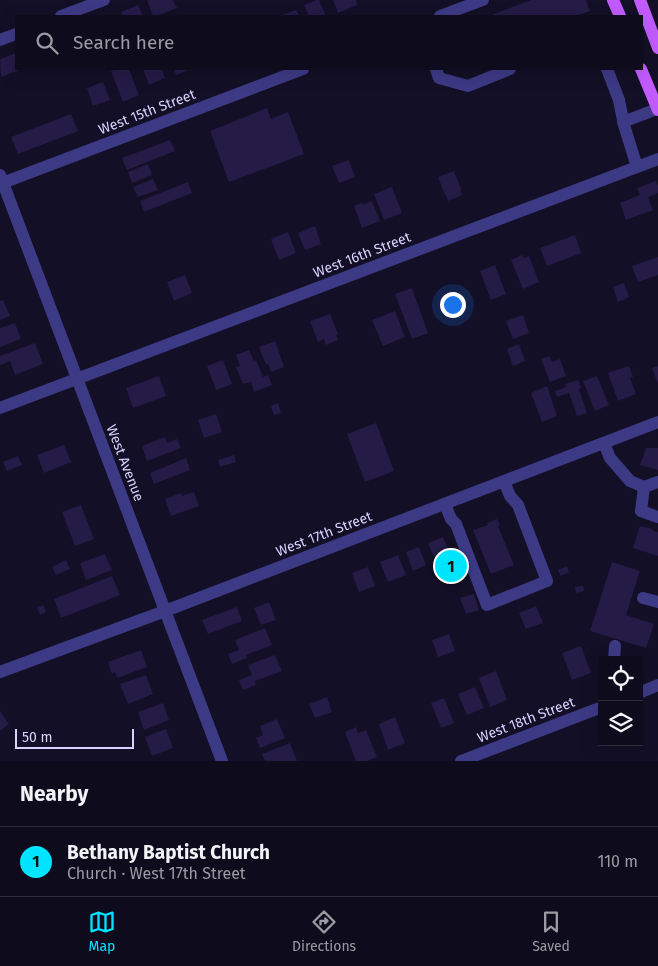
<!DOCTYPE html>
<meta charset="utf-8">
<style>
body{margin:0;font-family:"Fira Sans",sans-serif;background:#171425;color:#f1f3f6}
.controls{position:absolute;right:15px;bottom:15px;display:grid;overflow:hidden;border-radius:0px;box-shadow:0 5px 20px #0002}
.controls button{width:45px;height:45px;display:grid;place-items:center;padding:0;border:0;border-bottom:1px solid #2e2b3b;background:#0e0b1c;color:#f1f3f6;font:25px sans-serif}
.scale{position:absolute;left:15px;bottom:12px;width:119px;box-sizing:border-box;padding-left:5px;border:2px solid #d9d4ff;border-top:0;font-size:14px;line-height:18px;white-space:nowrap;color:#d9d4ff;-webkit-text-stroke:4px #130f26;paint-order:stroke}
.you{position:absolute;left:452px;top:304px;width:18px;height:18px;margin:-12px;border:4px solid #fff;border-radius:50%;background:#1a73e8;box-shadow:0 0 0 8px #1a73e833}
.badge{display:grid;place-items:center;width:32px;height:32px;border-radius:50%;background:#00e5ff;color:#111;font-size:16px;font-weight:700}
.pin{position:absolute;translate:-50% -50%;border:2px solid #fff;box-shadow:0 1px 5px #0006}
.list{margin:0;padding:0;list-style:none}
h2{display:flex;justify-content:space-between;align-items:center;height:65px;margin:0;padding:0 20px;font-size:21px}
h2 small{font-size:16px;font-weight:400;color:#9b9ba3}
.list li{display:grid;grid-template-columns:32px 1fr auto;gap:15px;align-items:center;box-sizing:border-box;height:70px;padding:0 20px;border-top:1px solid #2e2b3b}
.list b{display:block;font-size:19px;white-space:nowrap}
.list p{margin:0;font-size:16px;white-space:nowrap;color:#9b9ba3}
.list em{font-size:16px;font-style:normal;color:#9b9ba3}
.icon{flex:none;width:28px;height:28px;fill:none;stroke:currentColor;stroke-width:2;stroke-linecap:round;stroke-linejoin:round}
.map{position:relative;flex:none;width:658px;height:761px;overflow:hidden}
.search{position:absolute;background:#0e0b1c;box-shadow:0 5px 20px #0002;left:15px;right:15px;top:15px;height:55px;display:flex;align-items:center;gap:12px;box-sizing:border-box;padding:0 18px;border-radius:0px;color:#9b9ba3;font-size:19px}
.sheet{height:135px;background:#0e0b1c}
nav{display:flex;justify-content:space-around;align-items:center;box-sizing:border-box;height:70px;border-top:1px solid #2e2b3b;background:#0e0b1c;font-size:14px;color:#9b9ba3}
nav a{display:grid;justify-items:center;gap:2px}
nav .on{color:#00e5ff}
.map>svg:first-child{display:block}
.building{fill:#241b47}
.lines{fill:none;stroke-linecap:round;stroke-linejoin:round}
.minor{stroke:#3d3a85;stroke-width:12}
.major{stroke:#c25bff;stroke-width:12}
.labels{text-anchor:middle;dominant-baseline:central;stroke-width:5;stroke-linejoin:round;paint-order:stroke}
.street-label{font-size:14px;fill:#d9d4ff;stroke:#130f26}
</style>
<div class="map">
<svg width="658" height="761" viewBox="0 0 658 761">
<rect width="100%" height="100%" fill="#130f26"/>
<!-- building -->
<path class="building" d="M147 0H173L177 8 156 16H153Z
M317 0H319L326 16H309L304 5Z
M333 0H356L357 5 338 13Z
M531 0H586L590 11 575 16H489Z
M138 5 143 16H122L121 12Z
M296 10 299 16H279Z
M16 53V69H22L1 77 0 59Z
M118 69H129L139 95 123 102 111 71Z
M143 69H162L165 78 149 85Z
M174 69H191L176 75Z
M103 82 110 100 93 106 87 88Z
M267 108 271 119 288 112 304 154 229 182 210 131Z
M71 114 78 131 18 154 11 137Z
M170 140 175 151 127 170 122 158Z
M349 160 355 177 339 183 332 166Z
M148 164 152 175 132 183 128 172Z
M454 171 461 189 460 190 462 195 448 201 446 195H445L438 177Z
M153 179 158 190 138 197 133 187Z
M656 181 658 186V193L648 197 653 210 626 220 620 203 640 195 637 188Z
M188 182 192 193 144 212 140 201Z
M392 187 402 213 384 220 374 194Z
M372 201 380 221 362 228 354 206 362 203 363 205Z
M315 226 321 244 305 250 298 233Z
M288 232 296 253 279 260 271 239Z
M575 235 581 253 547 266 540 248Z
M522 255 524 258 529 256 539 282 523 289 511 260Z
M658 257V275L638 282 632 266Z
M495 265 506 294 491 300 480 271Z
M185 275 192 293 174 301 167 282Z
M624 283 629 297 618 302 613 287Z
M412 288 428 333 412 339 395 294Z
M3 300 10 316 0 320V301Z
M395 311 405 337 383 346 372 320Z
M330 314 338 334 336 335 338 340 326 345 324 339 318 342 310 321Z
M523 315 529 333 513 339 506 321Z
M15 323 21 339 0 347V328Z
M275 341 284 367 271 372 268 364 266 365 259 347Z
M35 343 43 364 15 375 10 361 0 365V356Z
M519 344 525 361 513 366 507 349Z
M249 350 254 361 256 360 263 377 268 375 272 385 254 392 251 382 243 384 236 367 240 366 236 355Z
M549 356 552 362 560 359 566 376 550 382 541 359Z
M223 360 232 384 216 390 207 366Z
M629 366 633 377 630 378 636 394 618 401 608 373Z
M658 366V384L652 368Z
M159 376 166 396 133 408 126 388Z
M597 376 609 405 595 411 583 381Z
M578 380 581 388 579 389 587 413 577 416 569 393 557 397 555 391 566 387 565 384Z
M547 386 557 416 542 422 531 393Z
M278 403 281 413 274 415 271 406Z
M216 414 222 432 204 438 198 420Z
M376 423 394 471 365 482 347 434Z
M165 437 167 443 177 439 181 448 147 461 142 446Z
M64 445 71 462 44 473 37 455Z
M646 448H658V470L640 465Z
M234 455 236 462 220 467 218 460Z
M18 456 22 465 7 471 3 462Z
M186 458 190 470 154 484 150 473Z
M194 492 199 506 171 516 165 499 181 493 182 496Z
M81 505 94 539 75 546 62 512Z
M497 519 500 525 498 526 514 565 491 574 473 530 488 525 487 523Z
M640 526 653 529V531L658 532V556L633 548Z
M443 537 456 568 441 574 428 543Z
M419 547 426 565 413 571 406 552Z
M105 554 112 570 86 580 80 563Z
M398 555 406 575 388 582 380 562Z
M66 560 70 569 56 575 52 567Z
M612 562 640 571 626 615 654 624 646 648 590 631Z
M567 566 569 572 561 576 558 570Z
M368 567 375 586 359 592 352 573Z
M112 576 120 595 61 618 54 599Z
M583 586 584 591 576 593 575 587Z
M474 594 479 610 466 614 460 598Z
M269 602 276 620 261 625 254 608Z
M44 605 46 612 40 615 37 607Z
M536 606 543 623 526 629 519 613Z
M237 607 242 621 208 634 202 620Z
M265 628 272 645 246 655 247 658 232 664 228 654 239 650 235 640Z
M449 634 455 651 438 657 432 640Z
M581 646 591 673 572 680 562 653Z
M141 650 147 667 117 678 115 672 112 674 108 662Z
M275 655 282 671 255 681 256 685 243 690 239 680 252 675 248 665Z
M496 671 507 700 490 707 479 678Z
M146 675 153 694 128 704 120 684Z
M475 687 484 708 467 715 458 694Z
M327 697 332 712 315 718 309 704Z
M444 698 454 723 441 728 431 703Z
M163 703 169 720 144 730 138 712Z
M0 711 9 724 0 731Z
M395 717 405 743 388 750 379 724Z
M277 719 285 738 260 748 256 738 263 735 260 726Z
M356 727 358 733 366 730 377 757 367 761H356L345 732Z
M166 729 173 748 152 756 145 737Z
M290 743 297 761H265L262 754Z"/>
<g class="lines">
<!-- minor -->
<path class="minor" d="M61 16 104 0
M440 16 483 0
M0 40 16 34
M436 69 439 78 468 86 510 69
M607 69 619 100 624 125 637 167
M623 122 657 109
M0 175 222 761
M0 184 303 69
M0 408 658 159
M604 443 610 458 630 481 644 487 658 482
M644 487 641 511 658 517
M445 504 451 519 456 524 487 605 547 581 518 505 510 496 504 481
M643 598 658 602
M614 660 615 646
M0 672 165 611 658 422
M639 693 658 685
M461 761 602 707"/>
<!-- major -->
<path class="major" d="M613 0 620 16
M640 0 658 48
M641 69 658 110"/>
</g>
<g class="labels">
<!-- street labels -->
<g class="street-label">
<text transform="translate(147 112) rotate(-21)">West 15th Street</text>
<text transform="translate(362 255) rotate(-21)">West 16th Street</text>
<text transform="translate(125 463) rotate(69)">West Avenue</text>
<text transform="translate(324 534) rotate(-21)">West 17th Street</text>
<text transform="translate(526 720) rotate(-21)">West 18th Street</text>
</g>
</g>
</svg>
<div class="controls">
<button><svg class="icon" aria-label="locate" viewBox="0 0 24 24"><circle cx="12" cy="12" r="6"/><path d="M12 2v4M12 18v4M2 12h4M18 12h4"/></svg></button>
<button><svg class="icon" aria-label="layers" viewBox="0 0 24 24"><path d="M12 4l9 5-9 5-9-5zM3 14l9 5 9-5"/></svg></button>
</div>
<div class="scale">50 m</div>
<div class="you"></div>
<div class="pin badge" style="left:451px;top:566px">1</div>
<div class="search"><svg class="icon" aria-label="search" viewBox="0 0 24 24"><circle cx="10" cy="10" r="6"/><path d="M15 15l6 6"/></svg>Search here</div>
</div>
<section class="sheet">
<h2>Nearby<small></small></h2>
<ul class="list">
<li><span class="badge">1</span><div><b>Bethany Baptist Church</b><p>Church · West 17th Street</p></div><em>110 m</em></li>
</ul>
</section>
<nav>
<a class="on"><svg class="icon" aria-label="map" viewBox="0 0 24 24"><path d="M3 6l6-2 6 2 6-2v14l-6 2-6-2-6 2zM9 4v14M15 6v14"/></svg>Map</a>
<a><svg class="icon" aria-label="directions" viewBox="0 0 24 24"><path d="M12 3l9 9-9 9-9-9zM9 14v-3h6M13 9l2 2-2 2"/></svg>Directions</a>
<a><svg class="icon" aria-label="saved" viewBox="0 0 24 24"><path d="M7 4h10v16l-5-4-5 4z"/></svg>Saved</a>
</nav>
